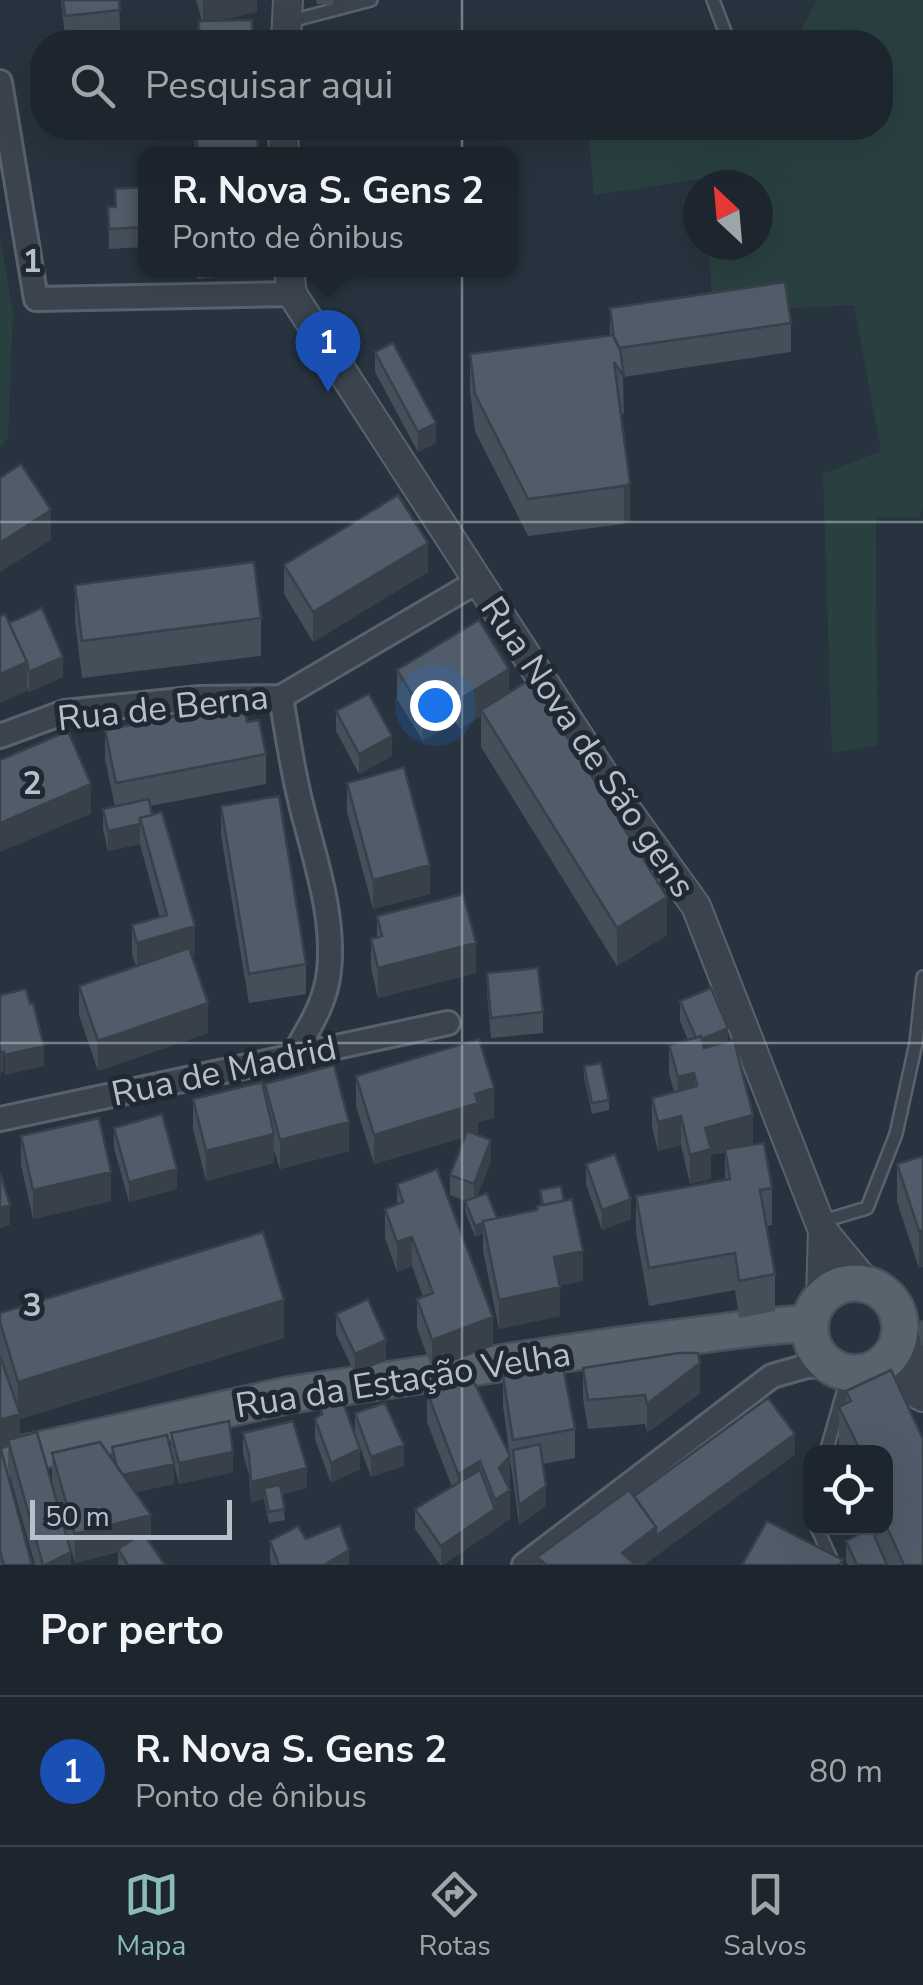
<!DOCTYPE html>
<html lang="pt">
<meta charset="utf-8">
<style>
body{margin:0;font-family:"Nunito Sans",sans-serif;background:#252e36;color:#f1f3f6}
.controls{position:absolute;right:30px;bottom:30px;display:grid;overflow:hidden;border-radius:20px;box-shadow:0 10px 40px #0002}
.controls button{width:90px;height:90px;display:grid;place-items:center;padding:0;border:0;border-bottom:2px solid #3b434a;background:#1d262e;color:#f1f3f6;font:50px sans-serif}
.compass{position:absolute;left:683px;top:170px;width:90px;height:90px;border-radius:50%;background:#1d262e;box-shadow:0 10px 40px #0002;rotate:334deg}
.scale{position:absolute;left:30px;bottom:25px;width:202px;box-sizing:border-box;padding-left:10px;border:5px solid #b7bfc9;border-top:0;font-size:28px;line-height:35px;white-space:nowrap;color:#b7bfc9;-webkit-text-stroke:8px #202933;paint-order:stroke}
.you{position:absolute;left:435px;top:705px;width:35px;height:35px;margin:-25px;border:8px solid #fff;border-radius:50%;background:#1a73e8;box-shadow:0 0 0 15px #1a73e833}
.badge{display:grid;place-items:center;width:65px;height:65px;border-radius:50%;background:#8bbbb9;color:#fff;font-size:32px;font-weight:700}
.pin{position:absolute;translate:-50% -82px;filter:drop-shadow(0 2px 5px #0008)}
.pin::after{content:'';position:absolute;top:52px;width:35px;height:30px;background:inherit;clip-path:polygon(0 0,100% 0,50% 100%)}
.popup{position:absolute;left:138px;top:147px;width:380px;height:130px;box-sizing:border-box;display:grid;place-content:center;border-radius:20px;background:#1d262e;filter:drop-shadow(0 2px 8px #0005);font-size:32px;white-space:nowrap;color:#a0a5aa}
.popup b{font-size:38px;color:#f1f3f6}
.popup::after{content:'';position:absolute;left:50%;top:100%;margin-left:-20px;border:20px solid transparent;border-top-color:#1d262e}
.list{margin:0;padding:0;list-style:none}
h2{display:flex;justify-content:space-between;align-items:center;height:130px;margin:0;padding:0 40px;font-size:42px}
h2 small{font-size:32px;font-weight:400;color:#a0a5aa}
.list li{display:grid;grid-template-columns:65px 1fr auto;gap:30px;align-items:center;box-sizing:border-box;height:150px;padding:0 40px;border-top:2px solid #3b434a}
.list b{display:block;font-size:38px;white-space:nowrap}
.list p{margin:0;font-size:32px;white-space:nowrap;color:#a0a5aa}
.list em{font-size:32px;font-style:normal;color:#a0a5aa}
.icon{flex:none;width:55px;height:55px;fill:none;stroke:currentColor;stroke-width:2;stroke-linecap:round;stroke-linejoin:round}
.map{position:relative;flex:none;width:923px;height:1565px;overflow:hidden}
.search{position:absolute;background:#1d262e;box-shadow:0 10px 40px #0002;left:30px;right:30px;top:30px;height:110px;display:flex;align-items:center;gap:25px;box-sizing:border-box;padding:0 35px;border-radius:40px;color:#a0a5aa;font-size:38px}
.sheet{height:280px;background:#1d262e}
nav{display:flex;justify-content:space-around;align-items:center;box-sizing:border-box;height:140px;border-top:2px solid #3b434a;background:#1d262e;font-size:28px;color:#a0a5aa}
nav a{display:grid;justify-items:center;gap:5px}
nav .on{color:#8bbbb9}
.map>svg:first-child{display:block}
.green{fill:#2a4040}
.lines{fill:none;stroke-linecap:round;stroke-linejoin:round}
.service-casing{stroke:#59626c;stroke-width:16}
.minor-casing{stroke:#59626c;stroke-width:28}
.tertiary-casing{stroke:#59626c;stroke-width:32}
.primary-casing{stroke:#47505a;stroke-width:40}
.service{stroke:#3b444e;stroke-width:11}
.minor{stroke:#3b444e;stroke-width:22}
.tertiary{stroke:#3b444e;stroke-width:28}
.primary{stroke:#59636e;stroke-width:35}
.wall{fill:#454f5a}
.shaded-wall{fill:#38404a}
.building{fill:#505c69;stroke:#38404a;stroke-width:2.5}
.grid{fill:none;stroke:#b7bfc9;stroke-width:2.5;stroke-opacity:0.55}
.labels{text-anchor:middle;dominant-baseline:central;stroke-width:10;stroke-linejoin:round;paint-order:stroke}
.street-label{font-size:35px;fill:#b7bfc9;stroke:#202933}
.grid-label{font-size:32px;text-anchor:middle;font-weight:bold;fill:#b7bfc9;stroke:#202933;stroke-width:10;stroke-linejoin:round;paint-order:stroke}
</style>
<div class="map">
<svg width="923" height="1565" viewBox="0 0 923 1565">
<rect width="100%" height="100%" fill="#27333e"/>
<!-- green -->
<path class="green" d="M817 0H923V506L920 517H876L877 746 832 753 823 474 881 451 854 305 713 312 708 245H758V185H703L702 179 594 195 588 130 597 128H880V42H795Z
M0 237 13 312 8 438 0 447Z"/>
<g class="lines">
<!-- service casing -->
<g class="service-casing">
<path id="service" d="M713 0 729 42
M287 22 371 0
M820 1222 867 1208 896 1134 916 1043 923 977
M826 1452 849 1372
M817 1528 834 1565"/>
</g>
<!-- minor casing -->
<g class="minor-casing">
<path id="minor" d="M0 82 36 299 292 294
M281 697C287 732 292 768 301 804 314 857 335 915 329 971 326 1003 308 1029 293 1056
M0 736 65 712 200 698 281 697 478 581
M0 1119 448 1023
M524 1565 772 1376 807 1366 829 1365"/>
</g>
<!-- tertiary casing -->
<g class="tertiary-casing">
<path id="tertiary" d="M286 42 288 0
M283 128 284 155
M289 270 292 294 624 806 696 906 823 1231 867 1284
M821 1298 823 1231
M900 1325 923 1382
M849 1372 889 1379 923 1397"/>
</g>
<!-- primary casing -->
<g class="primary-casing">
<path id="primary" d="M810 1328a45 45 0 1 1 90 0a45 45 0 1 1-90 0Z
M0 1459 289 1395 621 1345 761 1327 810 1323"/>
</g>
<!-- service -->
<use href="#service" class="service"/>
<!-- minor -->
<use href="#minor" class="minor"/>
<!-- tertiary -->
<use href="#tertiary" class="tertiary"/>
<!-- primary -->
<use href="#primary" class="primary"/>
</g>
<!-- wall -->
<path class="wall" d="M61 0H119L120 30 65 36Z
M196 0H257V12L202 21Z
M316 0H349L333 5 317 4Z
M194 128H256L259 154H195Z
M115 189 146 219V247L109 249 108 207H115Z
M196 270H262V272L197 279Z
M610 308 791 323V352L623 377 624 415 621 410 630 521 624 524 528 536 475 431 470 391V354L610 336Z
M375 352 436 443 418 452 375 372Z
M284 565 428 572 313 642 284 594Z
M75 585 261 618V656L82 678 75 622Z
M9 623 63 677 29 692 27 688V691Z
M397 670 509 693 667 935 617 966 481 747V716L460 729 455 722 423 741 397 699Z
M336 711 392 756 359 774 336 731Z
M247 722 266 754V784L150 806 195 955 192 956 208 1033 98 1071 79 1015V986L136 966 132 955V925L160 918 140 844 108 851 103 829V809L115 807 105 759V730Z
M347 783 430 894 373 909 347 812Z
M221 806 306 964V994L249 1003 221 835Z
M377 916 476 973 378 998 371 968V939L377 937Z
M487 973 543 1012V1033L491 1038 487 993Z
M680 1001 728 1042 753 1144 772 1188V1225L766 1226 775 1274V1311L739 1318 735 1290 649 1306 636 1233V1196L725 1180V1152L711 1155V1179L690 1184 681 1145 658 1151 652 1127V1098L674 1092 669 1074V1045L688 1040 680 1021Z
M584 1066 609 1100V1110L592 1114 584 1077Z
M356 1076 494 1118 478 1122V1133L475 1134 491 1161 477 1197 497 1218 537 1210 541 1205 540 1190 583 1281 560 1285V1316L499 1329 483 1251V1234L475 1237 465 1211V1201L450 1195V1175L465 1137 374 1164 356 1106Z
M265 1084 349 1151 280 1169 274 1150V1163L206 1181 193 1129V1099L265 1095Z
M114 1128 177 1189 129 1202 114 1148Z
M21 1136 111 1201 33 1219 21 1165Z
M923 1156 919 1268 897 1202V1164Z
M586 1164 631 1219 602 1230 586 1184Z
M397 1184 493 1346 432 1369 417 1328V1299L423 1297 412 1266 397 1272 385 1238V1209L397 1205Z
M0 1313 284 1338 20 1419V1437L71 1565H35L8 1469V1447L1 1449 32 1565H0Z
M336 1314 386 1360 355 1374 336 1334Z
M923 1320V1346L920 1341V1321Z
M583 1368 700 1393 647 1433 645 1424 588 1429 583 1398Z
M891 1370 923 1439V1565H848L846 1561V1541L871 1528 874 1536 872 1528H886V1452H839V1407L846 1404V1391Z
M503 1376 575 1429V1458L543 1464 546 1506 519 1525 503 1406Z
M427 1392 510 1485 509 1487 510 1519 443 1565H440L415 1529V1509L452 1487 427 1422Z
M320 1407 360 1469 331 1483 315 1439V1419L320 1416Z
M355 1413 404 1466 371 1477 355 1433Z
M171 1433 233 1472 179 1484 171 1453Z
M243 1433 307 1488 282 1494 285 1520 269 1523 264 1499 251 1502 249 1475 243 1454Z
M112 1447 174 1484 135 1492 150 1544 165 1565H118V1552L75 1563 52 1482V1453L112 1460Z
M270 1541 349 1565H271L270 1561Z"/>
<!-- shaded-wall -->
<path class="shaded-wall" d="M203 0H257V12L203 25Z
M333 0H349L333 5Z
M436 423V443L418 452V432Z
M630 483V521L624 524V486Z
M51 510V540L0 572V543Z
M428 543V572L313 642V612Z
M63 657V677L29 692V672Z
M27 662V691L0 703V674Z
M509 669V699L481 710V716L460 729V699Z
M455 692V722L423 741V712Z
M392 736V756L359 774V754Z
M91 784V814L0 852V823Z
M140 824V844L108 851V831Z
M430 865V894L373 909V880Z
M667 897V935L617 966V928Z
M195 926V955L137 972V943Z
M476 943V973L378 998V968Z
M208 1003V1033L98 1071V1041Z
M728 1028V1048L697 1061V1041Z
M44 1046V1066L5 1075V1055Z
M0 1052H4V1072H1L0 1079Z
M694 1073V1103L678 1107V1077Z
M494 1088V1118L478 1122V1133L374 1164V1135L475 1094Z
M753 1115V1144L711 1155V1179L690 1184V1155L705 1128Z
M681 1116V1145L658 1151V1122Z
M349 1122V1151L280 1169V1140Z
M274 1134V1163L206 1181V1151Z
M491 1140V1161L474 1204V1184Z
M177 1169V1189L129 1202V1182Z
M111 1172V1201L33 1219V1190Z
M631 1199V1219L602 1230V1210Z
M10 1205V1225L0 1228V1208Z
M483 1223V1234L475 1237V1226Z
M923 1230V1267L919 1268V1231Z
M412 1237V1266L397 1272V1242Z
M583 1251V1281L554 1287V1257Z
M560 1287V1316L499 1329V1300Z
M284 1300V1338L20 1419V1443L8 1440V1447L0 1450V1420L18 1415V1382Z
M493 1317V1346L432 1369V1340Z
M386 1340V1360L355 1374V1354Z
M700 1363V1393L647 1433V1404Z
M795 1434V1455L644 1565H622V1553L656 1527Z
M404 1445V1466L371 1477V1457Z
M360 1449V1469L331 1483V1463Z
M233 1452V1472L179 1484V1463Z
M510 1456V1485L499 1497V1468Z
M480 1461V1490L458 1503V1474Z
M174 1464V1484L120 1496V1476Z
M307 1468V1488L266 1498 264 1488V1499L251 1502V1482Z
M546 1486V1506L519 1525V1505Z
M510 1490V1519L443 1565H441V1546L495 1509V1500Z
M151 1515V1544L118 1549V1552L75 1563V1534Z
M349 1550V1565H324Z
M71 1552V1565H45Z"/>
<!-- building -->
<path class="building" d="M63 0H119L120 10 65 16Z
M252 20V42H199V21Z
M111 34 112 42H50Z
M644 39V42H588Z
M330 40H391V42H330Z
M195 128H256L259 154H198Z
M144 187 146 227 109 229 108 207H116L115 189Z
M785 282 791 323 619 348 614 338 610 308Z
M613 335 620 349 624 377 614 362 630 483 624 486 528 499 475 394 470 354Z
M393 343 436 423 418 432 375 352Z
M21 464 51 510 0 543V478Z
M398 495 428 543 313 612 284 565Z
M254 562 261 618 82 641 75 585Z
M42 608 63 657 29 672 27 662 9 623Z
M5 614 27 662 0 674V616Z
M479 620 509 669 460 699 455 692 423 712 397 670Z
M531 679 667 897 617 928 481 710Z
M369 694 392 736 359 754 336 711Z
M244 703 247 722 259 720 266 754 116 783 105 730Z
M68 731 91 784 0 823V760Z
M404 767 430 865 373 880 347 783Z
M279 796 306 964 249 974 221 806Z
M149 799 152 815 140 818V824L108 831 103 809Z
M162 812 195 926 137 943 132 925 167 915 140 818Z
M463 894 476 943 378 968 371 939 382 936 377 916Z
M189 948 208 1003 98 1041 79 986Z
M538 968 543 1012 491 1018 487 973Z
M711 988 728 1028 702 1039 701 1036 696 1038 680 1001Z
M26 989 30 1004 33 1003 44 1046 5 1055 4 1052H0V995Z
M701 1036 704 1048 734 1040 753 1115 705 1128 711 1149 690 1155 681 1116 658 1122 652 1098 697 1086 694 1073 678 1077 669 1045Z
M479 1039 494 1088 475 1094 478 1103 374 1135 356 1076Z
M601 1063 609 1100 592 1103 584 1066Z
M334 1065 349 1122 280 1140 265 1084Z
M262 1082 274 1134 206 1151 193 1099Z
M162 1114 177 1169 129 1182 114 1128Z
M99 1118 111 1172 33 1190 21 1136Z
M467 1131 491 1140 474 1184 450 1175Z
M764 1143 772 1188 760 1190 775 1274 739 1281 735 1253 649 1268 636 1196 730 1179 725 1149Z
M615 1154 631 1199 602 1210 586 1164Z
M923 1156V1230L919 1231 897 1164Z
M437 1169 493 1317 432 1340 417 1299 433 1293 412 1237 397 1242 385 1209 403 1202 397 1184Z
M0 1173 10 1205 0 1208Z
M561 1186 564 1201 543 1205 540 1190Z
M487 1193 497 1218 483 1221V1223L475 1226 465 1201Z
M572 1199 583 1251 554 1257 560 1287 499 1300 483 1221 537 1210V1206Z
M263 1232 284 1300 18 1382 0 1322V1313Z
M368 1299 386 1340 355 1354 336 1314Z
M679 1353H698L700 1363 647 1404 645 1395 588 1400 583 1368Z
M0 1356 20 1414 0 1420Z
M563 1366 575 1429 513 1440 503 1376Z
M891 1370 923 1439V1565H904L886 1525V1452H861L839 1407 851 1401 846 1391Z
M470 1374 510 1456 499 1468 510 1490 495 1500 480 1461 458 1474 427 1392Z
M341 1397 360 1449 331 1463 315 1419 322 1414 320 1407Z
M768 1398 795 1434 656 1536V1527L634 1496Z
M385 1403 404 1445 371 1457 355 1413Z
M229 1421 233 1452 179 1463 171 1433Z
M293 1421 307 1468 251 1482 249 1455 243 1433Z
M37 1432 71 1552 45 1565H43L8 1440Z
M167 1435 174 1464 123 1475 117 1467 112 1447Z
M100 1442 151 1515 75 1534 52 1453Z
M540 1444 546 1486 519 1505 513 1450Z
M0 1446 32 1565H4L0 1551Z
M480 1470 495 1509 441 1546 415 1509Z
M280 1485 285 1509 269 1512 264 1488Z
M629 1490 656 1527 622 1553 636 1565H546L537 1557Z
M767 1521 843 1560 839 1565H742Z
M340 1525 349 1550 324 1565H279L270 1541 298 1526 306 1539Z
M871 1528 887 1565H857L846 1541Z
M143 1533 165 1565H128L118 1549Z"/>
<!-- grid -->
<path class="grid" d="M462 0V42M462 128V1565M0 522H923M0 1043H923"/>
<g class="labels">
<!-- street labels -->
<g class="street-label">
<text transform="translate(163 708) rotate(-6)">Rua de Berna</text>
<text transform="translate(588 747) rotate(56)">Rua Nova de São gens</text>
<text transform="translate(224 1071) rotate(-12)">Rua de Madrid</text>
<text transform="translate(403 1380) rotate(-9)">Rua da Estação Velha</text>
</g>
</g>
<g class="grid-label">
<text x="32" y="272">1</text>
<text x="32" y="794">2</text>
<text x="32" y="1316">3</text>
</g>
</svg>
<div class="controls">
<button><svg class="icon" aria-label="locate" viewBox="0 0 24 24"><circle cx="12" cy="12" r="6"/><path d="M12 2v4M12 18v4M2 12h4M18 12h4"/></svg></button>
</div>
<svg class="compass" viewBox="-18 -18 36 36"><path d="M0-13l5 13h-10z" fill="#e53935"/><path d="M0 13l5-13h-10z" fill="#a0a5aa"/></svg>
<div class="scale">50 m</div>
<div class="you"></div>
<div class="pin badge" style="left:328px;top:392px;background:#1a4fb4">1</div>
<div class="popup"><b>R. Nova S. Gens 2</b>Ponto de ônibus</div>
<div class="search"><svg class="icon" aria-label="search" viewBox="0 0 24 24"><circle cx="10" cy="10" r="6"/><path d="M15 15l6 6"/></svg>Pesquisar aqui</div>
</div>
<section class="sheet">
<h2>Por perto<small></small></h2>
<ul class="list">
<li><span class="badge" style="background:#1a4fb4">1</span><div><b>R. Nova S. Gens 2</b><p>Ponto de ônibus</p></div><em>80 m</em></li>
</ul>
</section>
<nav>
<a class="on"><svg class="icon" aria-label="map" viewBox="0 0 24 24"><path d="M3 6l6-2 6 2 6-2v14l-6 2-6-2-6 2zM9 4v14M15 6v14"/></svg>Mapa</a>
<a><svg class="icon" aria-label="directions" viewBox="0 0 24 24"><path d="M12 3l9 9-9 9-9-9zM9 14v-3h6M13 9l2 2-2 2"/></svg>Rotas</a>
<a><svg class="icon" aria-label="saved" viewBox="0 0 24 24"><path d="M7 4h10v16l-5-4-5 4z"/></svg>Salvos</a>
</nav>
